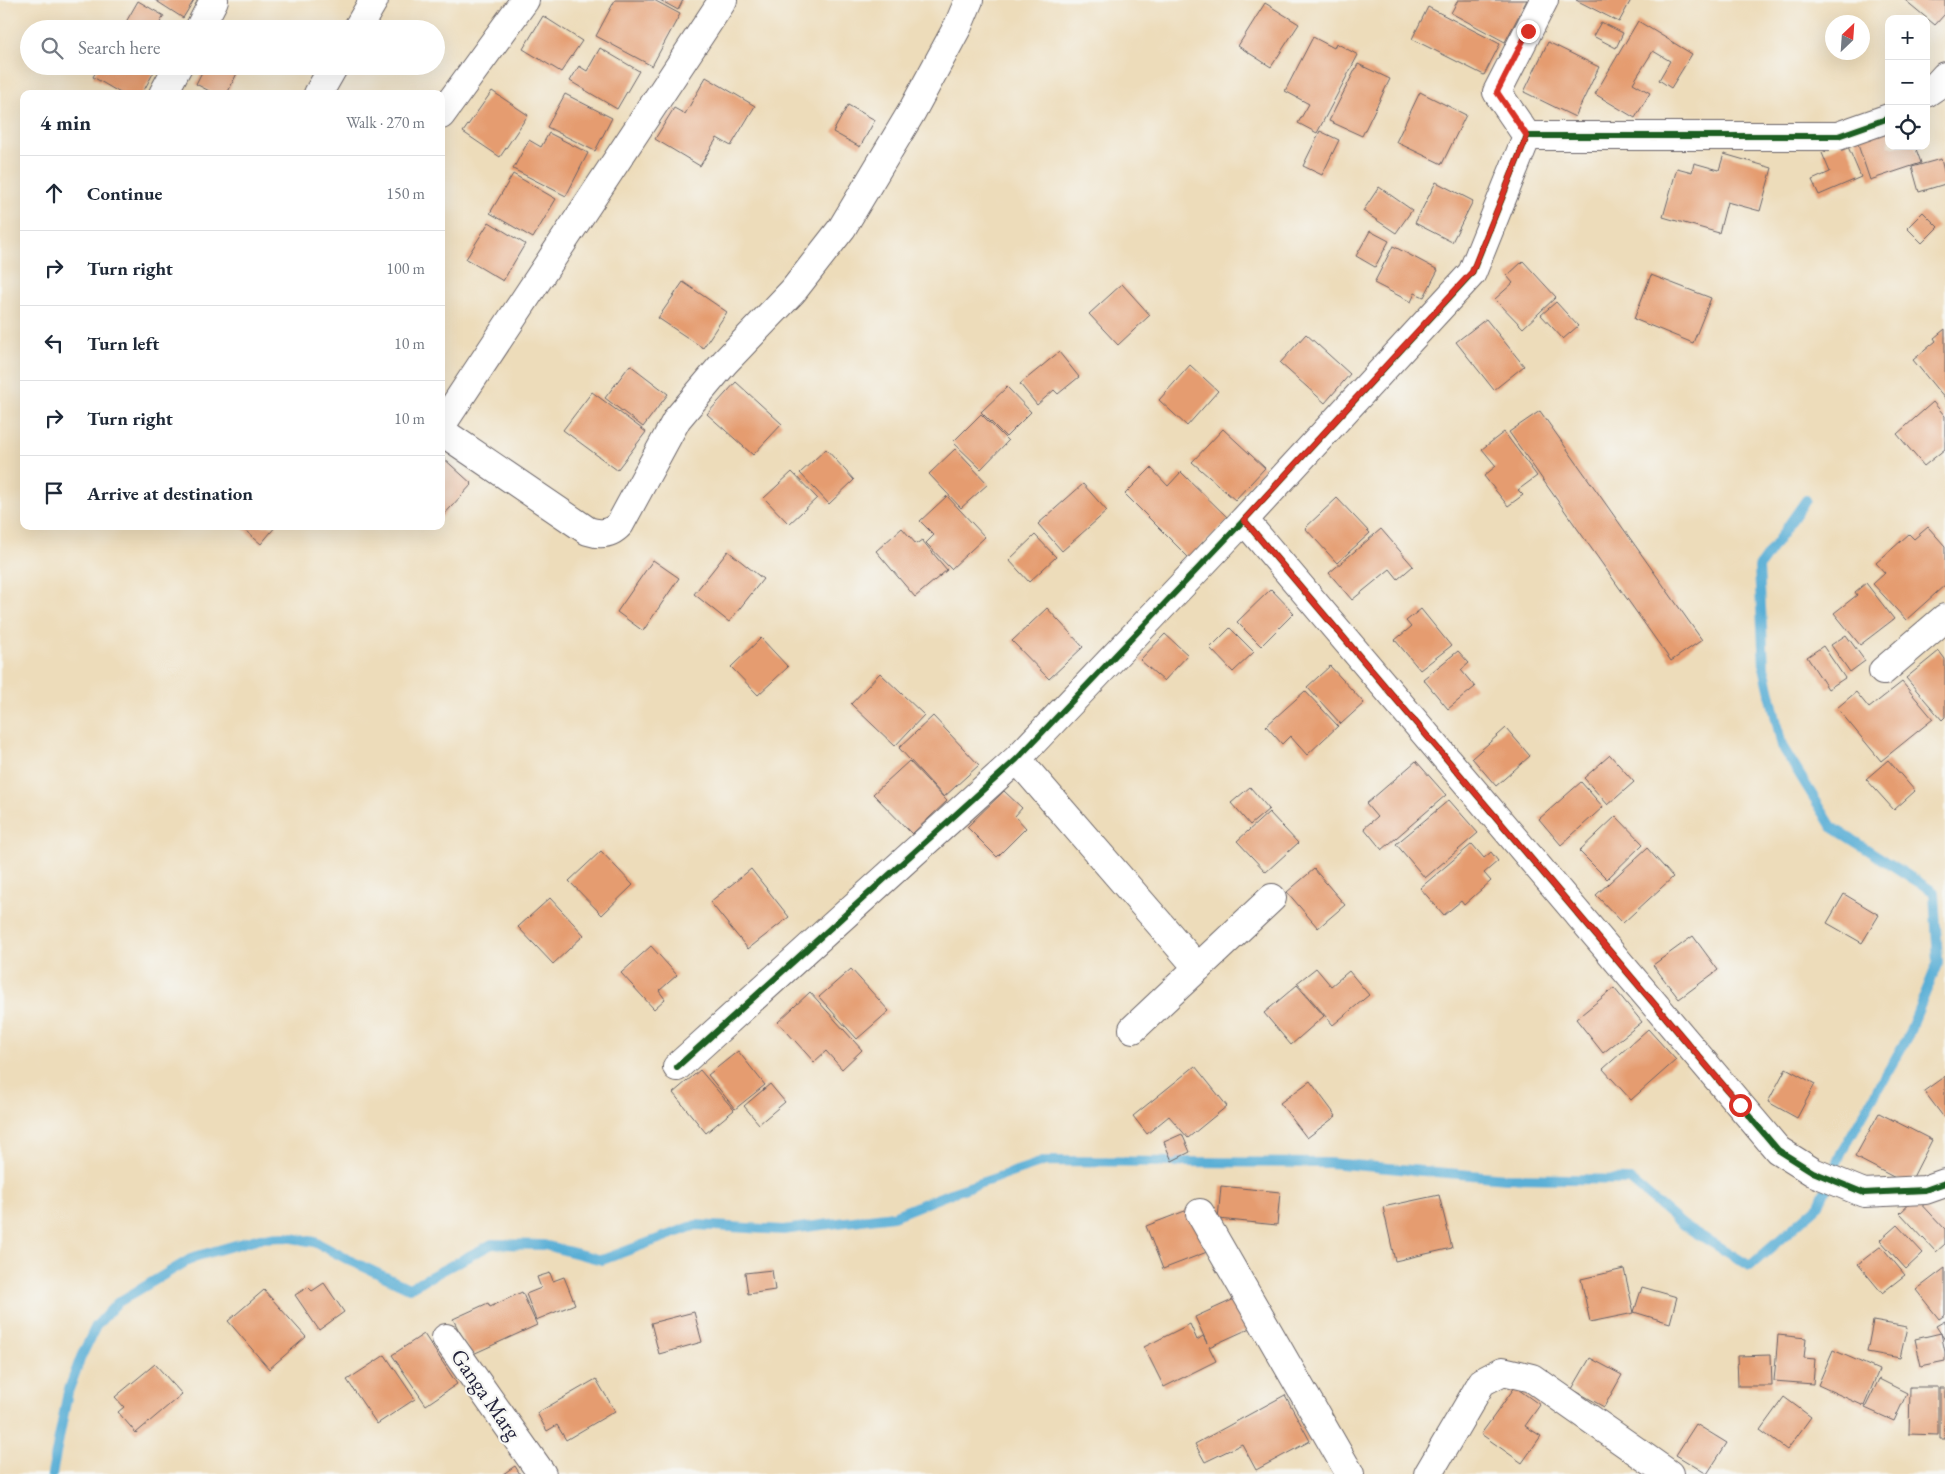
<!DOCTYPE html>
<meta charset="utf-8">
<style>
body{margin:0;font-family:"EB Garamond",serif;background:#f2f2f3;color:#1f2937}
.controls{position:absolute;right:15px;top:15px;display:grid;overflow:hidden;border-radius:10px;box-shadow:0 5px 20px #0002}
.controls button{width:45px;height:45px;display:grid;place-items:center;padding:0;border:0;border-bottom:1px solid #e0e1e3;background:#fff;color:#1f2937;font:25px sans-serif}
.compass{position:absolute;left:1825px;top:15px;width:45px;height:45px;border-radius:50%;background:#fff;box-shadow:0 5px 20px #0002;rotate:25deg}
.stop{position:absolute;width:15px;height:15px;margin:-11px;border:4px solid #d93025;border-radius:50%;background:#fff}
.stop.end{background:#d93025;border-color:#fff;box-shadow:0 1px 5px #0008}
.list{margin:0;padding:0;list-style:none}
h2{display:flex;justify-content:space-between;align-items:center;height:65px;margin:0;padding:0 20px;font-size:21px}
h2 small{font-size:16px;font-weight:400;color:#747a83}
.list li{display:grid;grid-template-columns:32px 1fr auto;gap:15px;align-items:center;box-sizing:border-box;height:75px;padding:0 20px;border-top:1px solid #e0e1e3}
.list b{display:block;font-size:19px;white-space:nowrap}
.list em{font-size:16px;font-style:normal;color:#747a83}
.icon{flex:none;width:28px;height:28px;fill:none;stroke:currentColor;stroke-width:2;stroke-linecap:round;stroke-linejoin:round}
.map{position:relative;flex:none;width:1945px;height:1474px;overflow:hidden}
.search{position:absolute;background:#fff;box-shadow:0 5px 20px #0002;left:20px;top:20px;width:425px;height:55px;display:flex;align-items:center;gap:12px;box-sizing:border-box;padding:0 18px;border-radius:28px;color:#747a83;font-size:19px}
.panel{position:absolute;background:#fff;box-shadow:0 5px 20px #0002;left:20px;top:90px;width:425px;height:440px;border-radius:10px}
.map>svg:first-child{display:block}
.lines{fill:none;stroke-linecap:round;stroke-linejoin:round}
.stream{stroke:#5aafd6;stroke-width:10}
.building{fill:#e59c70}
.minor-casing{stroke:#696367;stroke-width:30}
.minor{stroke:#fff;stroke-width:28}
.cycleway-casing{stroke:#f6f6f2;stroke-width:9}
.cycleway{stroke:#1b5e20;stroke-width:6}
.route{stroke:#d93025;stroke-width:6}
.labels{text-anchor:middle;dominant-baseline:central;stroke-width:4.5;stroke-linejoin:round;paint-order:stroke}
.street-label{font-size:22px;fill:#22223b;stroke:#f6f6f2}
</style>
<div class="map">
<svg width="1945" height="1474" viewBox="0 0 1945 1474">
<rect width="100%" height="100%" fill="#f6f6f2"/>
<filter id="ink" filterUnits="userSpaceOnUse"><feTurbulence type="fractalNoise" baseFrequency=".02" numOctaves="2"/><feDisplacementMap in="SourceGraphic" scale="10" xChannelSelector="R" yChannelSelector="G"/><feConvolveMatrix kernelMatrix="1 2 1 2 8 2 1 2 1" color-interpolation-filters="sRGB"/></filter>
<filter id="wash" filterUnits="userSpaceOnUse"><feTurbulence type="fractalNoise" baseFrequency=".0096" numOctaves="4" result="noise"/><feDisplacementMap in="SourceGraphic" scale="20" xChannelSelector="R" yChannelSelector="G"/><feGaussianBlur stdDeviation="1.12" result="paint"/><feColorMatrix in="noise" values="0 0 0 0 0 0 0 0 0 0 0 0 0 0 0 0 0 1.4 0 .05"/><feComposite in="paint" operator="in"/></filter>
<g filter="url(#wash)">
<rect width="100%" height="100%" fill="#eddcba"/>
<g class="lines">
<!-- stream -->
<path class="stream" d="M52 1474 68 1392 81 1357 96 1326 117 1303 194 1257 260 1238 286 1237 315 1242 347 1259 409 1288 492 1244 544 1245 602 1260 696 1225 783 1230 893 1216 951 1193 1046 1161 1329 1163 1506 1178 1630 1180 1683 1225 1750 1266 1819 1205 1841 1153 1907 1038 1938 962 1934 892 1832 827 1782 746 1764 667 1759 567 1806 500"/>
</g>
<g id="blocks">
<!-- building -->
<path class="building" d="M155 0H194L183 18Z
M615 0H654L680 14 652 66 596 36Z
M660 0H683L678 10Z
M1458 0H1527L1505 42 1451 13Z
M1576 0H1631L1619 22Z
M1905 0H1945V14L1935 25Z
M138 1 164 16 156 29H122Z
M1265 3 1299 24 1271 67 1238 46Z
M1428 7 1500 44 1484 75 1412 39Z
M543 16 582 41 561 72 523 49Z
M1638 21 1692 54 1671 88 1659 80 1670 61 1653 51 1633 83 1650 93 1635 118 1595 94Z
M1601 22 1623 33 1616 48 1593 36Z
M1313 37 1334 48 1336 43 1358 55 1317 133 1298 123 1309 104 1285 91Z
M1548 42 1599 67 1575 117 1524 92Z
M600 48 639 71 617 109 570 81 579 66 587 71Z
M1358 64 1390 79 1362 136 1329 121Z
M99 66H157L142 94H122L93 77Z
M205 66H238L240 67 227 94H215L196 84Z
M706 77 755 106 731 146 717 138 700 166 655 139 674 108 685 114Z
M492 91 528 115 500 157 463 132Z
M1420 92 1466 115 1442 164 1396 142Z
M565 94 612 118 595 151 547 127Z
M848 105 875 120 860 147 833 132Z
M1889 125V146H1915L1921 163 1870 180 1855 136Z
M1320 131 1339 140 1322 175 1303 166Z
M549 133 588 153 566 196 513 169 529 140 541 147Z
M1846 142 1861 177 1819 195 1812 180 1830 172 1822 153Z
M1724 154 1772 168 1760 211 1727 202 1719 233 1663 217 1677 168 1692 172 1694 163 1719 170Z
M1941 159 1945 175V184L1919 192 1912 167Z
M513 174 556 199 533 238 490 213Z
M1436 182 1473 201 1452 242 1415 223Z
M1379 187 1412 210 1396 233 1363 211Z
M1923 212 1938 227 1922 243 1907 228Z
M489 222 525 244 503 281 466 259Z
M1370 231 1389 241 1375 267 1356 256Z
M1393 246 1438 270 1424 297 1415 293 1411 302 1374 283Z
M1523 261 1556 297 1523 328 1495 299 1513 283 1507 276Z
M1651 275 1711 298 1693 343 1634 319Z
M683 282 727 312 703 348 658 318Z
M1122 284 1150 315 1118 345 1089 314Z
M1556 302 1578 326 1563 339 1541 315Z
M1486 319 1524 366 1494 390 1456 342Z
M1945 329V399L1913 360 1936 341 1934 338Z
M1306 334 1350 374 1325 403 1280 363Z
M1059 352 1079 377 1058 394 1054 390 1037 405 1020 384Z
M630 365 668 394 643 427 605 398Z
M1190 365 1218 391 1187 426 1159 400Z
M736 382 782 424 753 455 707 414Z
M1007 387 1031 412 1006 437 981 412Z
M592 392 646 432 617 470 563 430Z
M1933 402 1945 416V449L1924 466 1897 434Z
M1540 411 1702 640 1671 661 1509 432Z
M981 414 1008 441 981 469 953 442Z
M1223 429 1265 468 1235 500 1192 462Z
M1504 432 1537 476 1518 490 1523 495 1508 506 1484 476 1496 466 1482 449Z
M826 449 854 480 829 504 800 473Z
M955 449 988 484 961 508 929 474Z
M441 456 472 484 441 518Z
M1151 468 1168 486 1181 472 1229 519 1189 558 1125 494Z
M792 472 817 498 789 524 764 498Z
M1083 484 1107 511 1062 551 1038 524Z
M947 496 985 537 951 569 926 543 934 535 920 521Z
M1337 498 1370 533 1337 563 1305 528Z
M240 526H276L261 544Z
M1928 527 1945 546V585L1906 620 1873 584 1885 573 1876 563 1909 534 1914 539Z
M902 528 916 544 922 540 947 570 915 597 876 551Z
M1381 529 1413 566 1398 579 1390 569 1352 600 1329 573Z
M1035 535 1056 557 1029 582 1009 560Z
M728 551 763 579 729 622 694 594Z
M653 560 679 578 643 631 617 612Z
M1866 583 1894 619 1860 645 1834 613 1857 595 1855 592Z
M1271 589 1294 613 1261 646 1237 622Z
M1047 608 1083 647 1049 679 1012 641Z
M1421 609 1451 646 1420 670 1395 640 1411 627 1406 621Z
M1230 628 1254 652 1233 672 1210 648Z
M1165 634 1188 655 1164 681 1140 660Z
M1846 635 1865 661 1850 672 1831 645Z
M761 638 788 667 758 695 731 667Z
M1823 646 1845 678 1828 689 1807 657Z
M1458 651 1469 663 1461 670 1475 687 1448 709 1423 679Z
M1939 651 1945 659V717L1942 720 1906 678Z
M1330 666 1364 703 1341 724 1307 687Z
M880 673 924 715 895 746 851 704Z
M1902 682 1933 719 1881 761 1837 708 1856 692 1869 708Z
M1305 691 1338 726 1307 755 1290 736 1282 744 1266 726Z
M933 716 979 765 944 797 899 748Z
M1506 728 1530 756 1496 786 1472 758Z
M1610 755 1634 782 1608 805 1584 778Z
M1888 760 1915 791 1894 810 1866 779Z
M909 761 947 801 912 834 873 794Z
M1416 761 1446 795 1382 850 1364 828 1377 817 1366 804Z
M1581 782 1603 807 1561 845 1539 819Z
M1250 787 1269 809 1250 825 1231 803Z
M1004 791 1022 808 1015 816 1026 828 997 857 967 827Z
M1449 800 1478 833 1425 878 1396 844Z
M1269 812 1298 843 1266 872 1237 841Z
M1616 816 1643 844 1607 879 1579 851Z
M1472 844 1484 858 1491 852 1498 861 1484 873 1491 881 1464 905 1461 901 1444 915 1420 888Z
M1647 848 1673 877 1623 923 1596 895Z
M601 851 633 885 602 915 569 881Z
M751 869 789 917 748 949 710 902Z
M1314 869 1345 905 1318 928 1287 892Z
M1844 894 1879 915 1862 943 1827 923Z
M550 898 584 935 553 964 518 927Z
M1693 936 1718 970 1679 999 1653 965Z
M651 946 677 975 659 991 665 999 654 1009 621 973Z
M1316 968 1331 986 1349 971 1369 995 1333 1025 1297 983Z
M851 969 889 1011 857 1039 819 997Z
M1297 985 1324 1016 1291 1045 1264 1013Z
M1614 988 1642 1022 1603 1053 1576 1019Z
M810 992 862 1050 842 1069 826 1051 814 1062 778 1022Z
M1648 1029 1676 1060 1631 1100 1603 1069Z
M738 1051 765 1085 735 1109 708 1075Z
M1195 1066 1227 1106 1188 1138 1169 1116 1147 1134 1133 1116Z
M1786 1068 1815 1084 1797 1118 1768 1102Z
M700 1070 734 1110 706 1133 673 1093Z
M1945 1076V1119L1924 1091Z
M1310 1081 1336 1116 1307 1138 1280 1103Z
M770 1084 785 1102 759 1124 744 1106Z
M1879 1113 1932 1140 1909 1185 1855 1157Z
M1182 1134 1190 1152 1172 1161 1164 1142Z
M1221 1186 1280 1192 1277 1225 1218 1219Z
M1439 1195 1452 1248 1395 1261 1383 1207Z
M1916 1198 1945 1229V1244L1936 1252 1900 1213Z
M1190 1209 1207 1252 1163 1269 1146 1226Z
M1897 1225 1923 1253 1906 1269 1880 1240Z
M1881 1246 1905 1275 1882 1293 1858 1264Z
M1945 1268V1315L1939 1319 1916 1290Z
M1624 1269 1634 1313 1590 1322 1581 1279Z
M772 1270 775 1290 748 1294 745 1273Z
M550 1273 553 1281 564 1277 575 1304 536 1320 526 1294 541 1288 537 1277Z
M324 1283 344 1312 319 1330 295 1295 308 1287 312 1291Z
M1642 1287 1677 1297 1670 1323 1634 1312Z
M264 1290 306 1337 269 1369 228 1321Z
M522 1292 537 1325 471 1355 453 1319 488 1303 490 1307Z
M1239 1297 1253 1327 1209 1347 1216 1361 1164 1387 1144 1347 1190 1324 1197 1340 1203 1336 1207 1343 1195 1317Z
M694 1312 702 1342 659 1354 651 1323Z
M1873 1321 1907 1327 1900 1358 1867 1352Z
M1945 1321V1340L1936 1326Z
M1941 1333 1945 1352V1361L1921 1366 1915 1339Z
M424 1334 457 1384 426 1405 392 1355Z
M1778 1335 1806 1338 1804 1358 1815 1359 1813 1384 1774 1381Z
M1833 1350 1879 1370 1864 1406 1818 1385Z
M385 1355 415 1399 377 1424 347 1380Z
M1771 1355 1772 1386H1738L1737 1356Z
M1590 1358 1622 1375 1604 1407 1572 1389Z
M155 1364 182 1394 136 1433 118 1412 124 1407 115 1397Z
M596 1379 615 1411 566 1440 557 1425 547 1431 537 1413Z
M1879 1379 1907 1393 1894 1421 1865 1408Z
M1515 1387 1540 1405 1525 1426 1541 1436 1522 1463 1481 1434Z
M1910 1387H1938V1435L1909 1434Z
M1940 1388H1945V1439H1940Z
M1285 1395 1310 1441 1256 1470 1242 1444 1205 1462 1195 1444Z
M1784 1397 1811 1417 1787 1450 1760 1430Z
M1696 1424 1727 1443 1707 1474 1676 1455Z
M515 1466 520 1474H503Z"/>
</g>
</g>
<g filter="url(#ink)">
<use href="#blocks" fill-opacity="0" stroke="#696367" stroke-width="1"/>
<g class="lines">
<!-- minor casing -->
<g class="minor-casing">
<path id="minor" d="M199 29 214 0
M357 29 374 0
M1926 93 1935 87 1945 76
M163 94 178 66
M318 94 334 66
M441 115 525 0
M1527 136 1497 92 1544 0
M441 426 723 0
M441 431 588 531C600 535 611 534 620 524L677 419 725 362 793 291 842 228 911 113 958 26 969 0
M1244 520 1472 273 1527 136H1838L1889 118
M1883 671 1945 618
M1017 759 1198 968
M1133 1029 1272 898
M677 1067 1017 759 1244 520 1778 1150 1813 1172 1864 1193 1925 1190 1945 1183
M1200 1213 1350 1474
M446 1338 542 1474
M1428 1474 1482 1382 1503 1371 1532 1378 1669 1474"/>
</g>
<!-- minor -->
<use href="#minor" class="minor"/>
<!-- cycleway casing -->
<g class="cycleway-casing">
<path id="cycleway" d="M1244 520 1472 273 1527 136H1838L1889 118
M677 1067 1017 759 1244 520 1778 1150 1813 1172 1864 1193 1925 1190 1945 1183"/>
</g>
<!-- cycleway -->
<use href="#cycleway" class="cycleway"/>
</g>
</g>
<g class="lines" filter="url(#ink)">
<!-- route -->
<path class="route" d="M1528 31 1497 92 1527 136 1472 272 1244 520 1740 1105"/>
</g>
<g class="labels">
<!-- street labels -->
<g class="street-label">
<text transform="translate(486 1394) rotate(55)">Ganga Marg</text>
</g>
</g>
</svg>
<div class="controls">
<button>+</button>
<button>−</button>
<button><svg class="icon" aria-label="locate" viewBox="0 0 24 24"><circle cx="12" cy="12" r="6"/><path d="M12 2v4M12 18v4M2 12h4M18 12h4"/></svg></button>
</div>
<svg class="compass" viewBox="-18 -18 36 36"><path d="M0-13l5 13h-10z" fill="#e53935"/><path d="M0 13l5-13h-10z" fill="#747a83"/></svg>
<div class="stop" style="left:1740px;top:1105px"></div>
<div class="stop end" style="left:1528px;top:31px"></div>
<div class="search"><svg class="icon" aria-label="search" viewBox="0 0 24 24"><circle cx="10" cy="10" r="6"/><path d="M15 15l6 6"/></svg>Search here</div>
<section class="panel">
<h2>4 min<small>Walk · 270 m</small></h2>
<ul class="list">
<li><svg class="icon" aria-label="ahead" viewBox="0 0 24 24"><path d="M12 20V5M6 11l6-6 6 6"/></svg><div><b>Continue</b></div><em>150 m</em></li>
<li><svg class="icon" aria-label="right" viewBox="0 0 24 24"><path d="M7 20v-9h11M14 6l5 5-5 5"/></svg><div><b>Turn right</b></div><em>100 m</em></li>
<li><svg class="icon" aria-label="left" viewBox="0 0 24 24"><path d="M17 20v-9H6M10 6l-5 5 5 5"/></svg><div><b>Turn left</b></div><em>10 m</em></li>
<li><svg class="icon" aria-label="right" viewBox="0 0 24 24"><path d="M7 20v-9h11M14 6l5 5-5 5"/></svg><div><b>Turn right</b></div><em>10 m</em></li>
<li><svg class="icon" aria-label="arrive" viewBox="0 0 24 24"><path d="M6 21V4h12l-3 4 3 4H6"/></svg><div><b>Arrive at destination</b></div></li>
</ul>
</section>
</div>
